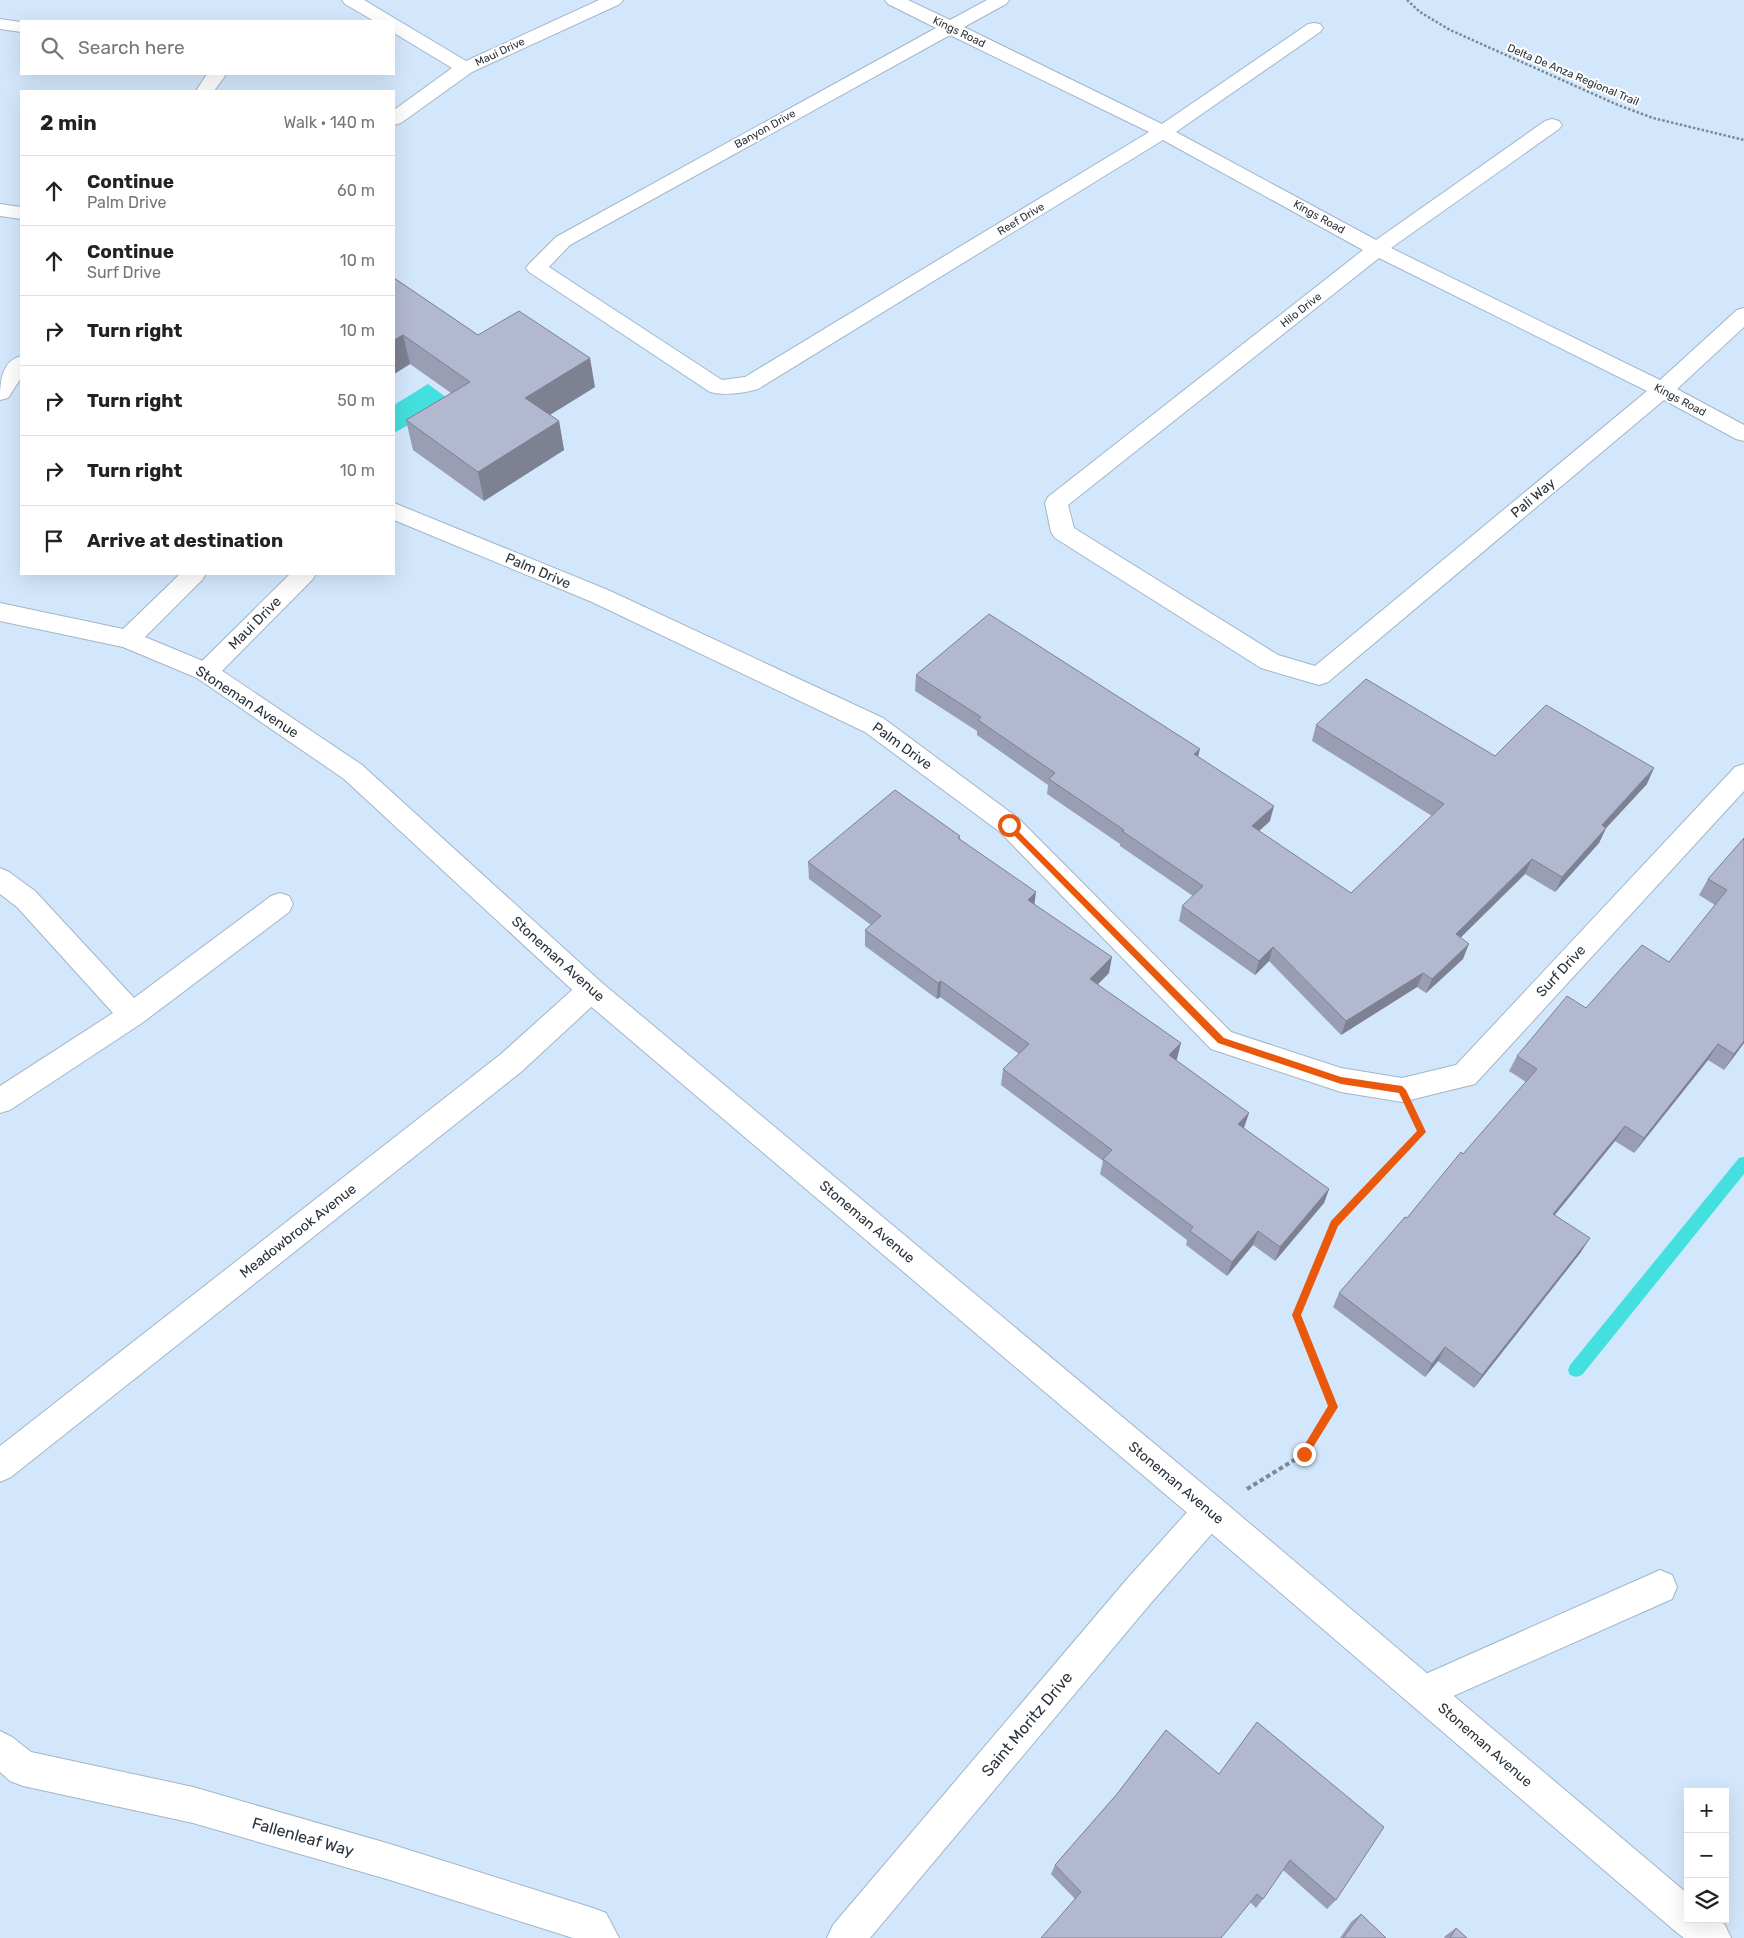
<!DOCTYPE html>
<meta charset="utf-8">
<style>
body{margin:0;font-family:Rubik,sans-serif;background:#f6f6f6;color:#222}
.controls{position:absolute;right:15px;bottom:15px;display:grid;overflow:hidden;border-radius:0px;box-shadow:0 5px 20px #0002}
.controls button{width:45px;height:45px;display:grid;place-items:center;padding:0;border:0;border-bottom:1px solid #e0e0e0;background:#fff;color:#222;font:25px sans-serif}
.stop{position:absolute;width:15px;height:15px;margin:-11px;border:4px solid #ea580c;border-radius:50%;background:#fff}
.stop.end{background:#ea580c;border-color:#fff;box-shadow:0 1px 5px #0008}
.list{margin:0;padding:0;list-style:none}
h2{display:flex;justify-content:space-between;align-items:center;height:65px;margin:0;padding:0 20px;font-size:21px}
h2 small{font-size:16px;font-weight:400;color:#767676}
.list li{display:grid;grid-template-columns:32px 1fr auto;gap:15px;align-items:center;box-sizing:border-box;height:70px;padding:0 20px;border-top:1px solid #e0e0e0}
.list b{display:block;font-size:19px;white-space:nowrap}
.list p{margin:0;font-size:16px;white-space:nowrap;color:#767676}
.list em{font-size:16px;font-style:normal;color:#767676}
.icon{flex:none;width:28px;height:28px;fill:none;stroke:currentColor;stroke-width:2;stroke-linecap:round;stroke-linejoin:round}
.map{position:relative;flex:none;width:1744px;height:1938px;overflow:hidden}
.search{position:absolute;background:#fff;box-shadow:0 5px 20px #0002;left:20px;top:20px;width:375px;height:55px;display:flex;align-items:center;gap:12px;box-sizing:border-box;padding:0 18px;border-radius:0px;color:#767676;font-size:19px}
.panel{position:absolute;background:#fff;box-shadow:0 5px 20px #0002;left:20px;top:90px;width:375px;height:485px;border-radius:0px}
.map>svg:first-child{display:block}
.water{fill:#43e0df}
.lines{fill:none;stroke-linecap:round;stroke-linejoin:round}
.stream{fill:#43e0df;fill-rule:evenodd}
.lane-casing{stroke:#a2b5c9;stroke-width:2}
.street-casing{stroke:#a2b5c9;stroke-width:2}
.secondary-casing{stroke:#a2b5c9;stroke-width:2}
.path-far2{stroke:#7b8997;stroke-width:2.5;stroke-dasharray:2.5 2;stroke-linecap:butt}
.path-far1{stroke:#7b8997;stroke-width:3;stroke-dasharray:4 2.5;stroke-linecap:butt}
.path{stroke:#7b8997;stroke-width:4;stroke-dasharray:4.5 3;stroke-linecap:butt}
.lane{fill:#fff;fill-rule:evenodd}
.street{fill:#fff;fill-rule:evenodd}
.secondary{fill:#fff;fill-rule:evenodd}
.wall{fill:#9a9eb4}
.shaded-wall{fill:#7d8192}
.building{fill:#b3b8d1;stroke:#7d8192}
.route{fill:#ea580c}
.labels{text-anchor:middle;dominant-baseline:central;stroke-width:4;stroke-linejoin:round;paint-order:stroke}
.far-street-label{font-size:11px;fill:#2a323a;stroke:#fff}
.street-label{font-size:14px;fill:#2a323a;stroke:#fff}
.near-street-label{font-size:16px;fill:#2a323a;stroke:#fff}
</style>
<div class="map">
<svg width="1744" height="1938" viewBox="0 0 1744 1938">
<rect width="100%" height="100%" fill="#d3e7fc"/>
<!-- water -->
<path class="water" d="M428 384 451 401 394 433V405Z"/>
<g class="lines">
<!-- stream -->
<path class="stream" d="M1744 1157V1174L1582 1375 1576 1377 1570 1375 1568 1370 1570 1365 1739 1158Z"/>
<!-- lane casing -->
<g class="lane-casing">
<path id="lane" d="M0 868 9 872 35 891 134 998 271 896 280 893 289 896 293 904 289 912 142 1023 10 1110 0 1113V1086L113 1013 17 907 0 894Z
M1660 1570 1672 1575 1677 1587 1672 1599 1424 1709 1412 1704 1407 1692 1412 1680Z"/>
</g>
<!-- street casing -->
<g class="street-casing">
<path id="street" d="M342 0H364L466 61 599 0H623L620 4 472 72 401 123 394 125V110L452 68 394 33V21H374L345 4Z
M885 0H908L950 20 987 0H1009L1006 4 964 27 1162 124 1308 24 1314 23 1320 24 1323 28 1320 32 1176 132 1376 240 1545 121 1552 119 1559 121 1562 125 1559 129 1391 248 1660 380 1737 310 1744 308V327L1677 389 1744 425V441L1736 439 1664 400 1328 682 1319 685 1261 668 1055 538 1051 532 1045 503 1048 497 1363 250 1163 140 758 389C743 393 725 396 710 392L529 272 526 268 529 264 556 237 936 28 888 4ZM950 35 1149 132 745 377 722 380 549 267 570 245ZM1379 258 1647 391 1315 666 1278 655 1074 528 1068 505Z
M0 19 21 22V32L0 29Z
M207 74H225V76L214 91H196Z
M0 204 21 207V219L0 216Z
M21 356V378L8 398 0 400C0 383 1 361 21 356Z
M394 503 608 590 883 718 1018 818 1231 1032 1341 1068 1402 1078 1456 1065 1735 767 1744 764V791L1475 1084 1402 1102 1341 1092 1211 1049 1000 832 865 732 592 602 394 520Z
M180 574H206L202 580 137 645 128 648 119 645 116 639 119 633Z
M290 574H316L312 580 215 678 206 681 197 678 194 672 197 666Z
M591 979 601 982 605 990 601 998 521 1072 11 1477 0 1482V1446L501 1054 581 982Z
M1210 1495 1222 1500 1226 1511 1222 1522 1151 1603 870 1938H827L833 1925 1127 1579 1198 1500Z
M0 1731 12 1737 31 1752 193 1787 390 1844 593 1908 606 1913 619 1938H573L390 1880 193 1823 23 1786 10 1781 0 1772Z"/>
</g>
<!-- secondary casing -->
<g class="secondary-casing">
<path id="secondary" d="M0 603 128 630 215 666 362 765 601 982 1222 1500 1688 1894V1919H1719L1725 1925 1731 1938H1684L1675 1931 1198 1522 581 998 344 779 197 678 123 647 0 621Z"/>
</g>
<!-- path-far2 -->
<path class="path-far2" d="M1407 0 1420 12 1450 30 1618 105 1653 118 1744 140"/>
<!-- path-far1 -->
<path class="path-far1" d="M1418 1125 1421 1131"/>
<!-- path -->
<path class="path" d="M1247 1489 1304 1454 1333 1407 1297 1315 1335 1224 1421 1132 1420 1130"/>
<!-- lane -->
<use href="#lane" class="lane"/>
<!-- street -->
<use href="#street" class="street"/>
<!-- secondary -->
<use href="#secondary" class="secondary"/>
</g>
<!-- wall -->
<path class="wall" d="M394 278 478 335 595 387 550 415 559 421 564 450 484 501 413 450 406 420 451 393 410 364 394 374Z
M916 675 1198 757 1270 821 1259 831 1351 893 1432 816 1312 741 1316 725 1495 756 1647 784 1606 828 1599 843 1555 892 1525 874 1460 938 1463 959 1426 993 1417 987 1341 1035 1269 961 1255 975 1179 921 1182 906 1193 896 1120 846V844L1047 794 1048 785 977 735V731L915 691Z
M960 836V839L1035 905 1109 973 1098 984 1177 1059 1176 1060 1243 1128 1329 1189 1324 1203 1275 1261 1253 1245 1227 1276 1186 1245 1187 1240 1100 1174 1103 1161 1001 1085 1003 1069 1019 1054 940 997 937 999 865 946V930L871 925 809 879 808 862Z
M1744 838V1043L1724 1070 1708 1060 1634 1153 1615 1141 1555 1215 1581 1252 1474 1388 1438 1361 1425 1377 1333 1307 1339 1293 1407 1218 1526 1082 1509 1071 1517 1056 1586 1008 1669 962 1715 905 1699 895 1708 879Z
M1166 1730 1336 1900 1327 1909 1283 1870 1263 1899 1256 1908 1250 1902 1075 1899 1051 1874 1055 1865 1117 1794Z
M1361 1914 1386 1938H1340L1351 1922Z
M1456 1928 1467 1938H1444L1445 1936Z"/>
<!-- shaded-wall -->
<path class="shaded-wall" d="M403 335 410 364 394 374V340Z
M590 358 595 387 530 427 525 398Z
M559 421 564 450 484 501 478 472Z
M1200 749 1196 765 1194 754Z
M1654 768 1647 784 1595 840 1602 825Z
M1274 806 1270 821 1248 841 1252 826Z
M1606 828 1599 843 1555 892 1562 877Z
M1532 859 1525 874 1449 949 1456 934Z
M1036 892 1034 908 1028 900Z
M1469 944 1463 959 1426 993 1432 979Z
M1273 947 1269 961 1255 975 1259 961Z
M1112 957 1109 973 1087 995 1090 979Z
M1423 973 1417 987 1341 1035 1346 1021Z
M941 981 940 997 937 999 938 983Z
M1744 1041V1043L1724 1070 1734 1054Z
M1181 1043 1177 1059 1166 1071 1169 1055Z
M1718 1044 1708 1060 1634 1153 1644 1138Z
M1249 1113 1244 1128 1233 1139 1238 1124Z
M1625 1126 1615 1141 1544 1228 1553 1214Z
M1329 1189 1324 1203 1275 1261 1280 1247Z
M1258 1231 1253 1245 1227 1276 1232 1262Z
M1590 1238 1581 1252 1474 1388 1482 1375Z
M1445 1347 1438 1361 1425 1377 1432 1364Z"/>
<!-- building -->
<path class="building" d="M394 278 478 335 519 311 590 358 525 398 559 421 478 472 406 420 470 382 403 335 394 340Z
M989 614 1200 749 1194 754 1274 806 1252 826 1351 893 1444 804 1316 725 1366 679 1495 756 1546 705 1654 768 1602 825 1606 828 1562 877 1532 859 1456 934 1469 944 1432 979 1423 973 1346 1021 1273 947 1259 961 1182 906 1203 886 1122 831 1124 830 1049 779 1055 773 978 720 981 717 916 675Z
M895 790 960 836 958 838 1036 892 1028 900 1112 957 1090 979 1181 1043 1169 1055 1249 1113 1238 1124 1329 1189 1280 1247 1258 1231 1232 1262 1190 1231 1193 1227 1103 1159 1112 1150 1003 1069 1029 1044 941 981 938 983 865 930 881 916 808 862Z
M1744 838V1041L1734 1054 1718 1044 1644 1138 1625 1126 1553 1214 1590 1238 1482 1375 1445 1347 1432 1364 1339 1293 1405 1217 1407 1218 1461 1152 1463 1154 1537 1069 1517 1056 1567 996 1586 1008 1642 945 1669 962 1727 890 1708 879Z
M1257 1722 1384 1827 1336 1900 1290 1860 1263 1899 1257 1894 1221 1938H1041L1081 1892 1055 1865 1117 1794 1166 1730 1219 1774Z
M1361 1914 1386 1938H1343Z
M1456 1928 1467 1938H1450Z"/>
<!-- route -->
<path class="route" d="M1009 822 1224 1038 1341 1077 1402 1086 1406 1090 1426 1132 1338 1226 1301 1315 1338 1407 1307 1457H1301L1299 1454 1328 1406 1292 1315 1331 1221 1417 1131 1399 1093 1341 1084 1218 1043 1006 827V823Z"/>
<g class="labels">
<!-- far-street labels -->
<g class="far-street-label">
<text transform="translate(959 32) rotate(26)">Kings Road</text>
<text transform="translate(500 52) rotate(-25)">Maui Drive</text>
<text transform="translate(1573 75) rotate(23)">Delta De Anza Regional Trail</text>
<text transform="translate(765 129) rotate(-29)">Banyon Drive</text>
<text transform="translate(1319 217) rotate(29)">Kings Road</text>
<text transform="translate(1021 219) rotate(-31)">Reef Drive</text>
<text transform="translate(1301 310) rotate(-38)">Hilo Drive</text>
<text transform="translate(1680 400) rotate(28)">Kings Road</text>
</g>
<!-- street labels -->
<g class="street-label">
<text transform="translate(1533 498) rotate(-40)">Pali Way</text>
<text transform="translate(538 571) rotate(23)">Palm Drive</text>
<text transform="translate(255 623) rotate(-45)">Maui Drive</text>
<text transform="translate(247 702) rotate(33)">Stoneman Avenue</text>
<text transform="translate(902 746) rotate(36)">Palm Drive</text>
<text transform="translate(558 959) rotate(42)">Stoneman Avenue</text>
<text transform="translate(1561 971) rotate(-47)">Surf Drive</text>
<text transform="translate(867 1222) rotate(40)">Stoneman Avenue</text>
<text transform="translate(298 1231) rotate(-38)">Meadowbrook Avenue</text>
<text transform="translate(1176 1483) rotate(40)">Stoneman Avenue</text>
<text transform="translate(1485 1745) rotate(41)">Stoneman Avenue</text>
</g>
<!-- near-street labels -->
<g class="near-street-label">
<text transform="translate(1027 1724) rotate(-50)">Saint Moritz Drive</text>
<text transform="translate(303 1837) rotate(16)">Fallenleaf Way</text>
</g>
</g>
</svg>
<div class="controls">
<button>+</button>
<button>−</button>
<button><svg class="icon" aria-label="layers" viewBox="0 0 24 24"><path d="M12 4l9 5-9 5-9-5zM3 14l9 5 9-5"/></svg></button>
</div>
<div class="stop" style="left:1009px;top:825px"></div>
<div class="stop end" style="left:1304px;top:1454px"></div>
<div class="search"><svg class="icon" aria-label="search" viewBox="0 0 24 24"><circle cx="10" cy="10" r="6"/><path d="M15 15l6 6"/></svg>Search here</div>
<section class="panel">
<h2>2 min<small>Walk · 140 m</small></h2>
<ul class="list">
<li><svg class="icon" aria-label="ahead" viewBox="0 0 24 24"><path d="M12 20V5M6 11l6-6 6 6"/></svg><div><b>Continue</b><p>Palm Drive</p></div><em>60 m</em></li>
<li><svg class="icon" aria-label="ahead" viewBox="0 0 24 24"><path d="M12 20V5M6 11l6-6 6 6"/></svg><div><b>Continue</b><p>Surf Drive</p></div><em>10 m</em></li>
<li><svg class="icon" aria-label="right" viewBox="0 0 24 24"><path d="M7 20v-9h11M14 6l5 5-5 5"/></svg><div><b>Turn right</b></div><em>10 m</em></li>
<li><svg class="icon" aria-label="right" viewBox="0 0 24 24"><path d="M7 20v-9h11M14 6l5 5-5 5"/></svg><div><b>Turn right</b></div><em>50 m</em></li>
<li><svg class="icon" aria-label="right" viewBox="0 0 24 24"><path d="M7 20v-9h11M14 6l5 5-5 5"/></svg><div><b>Turn right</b></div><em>10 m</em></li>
<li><svg class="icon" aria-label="arrive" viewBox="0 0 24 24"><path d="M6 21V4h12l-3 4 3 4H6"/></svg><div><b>Arrive at destination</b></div></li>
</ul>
</section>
</div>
